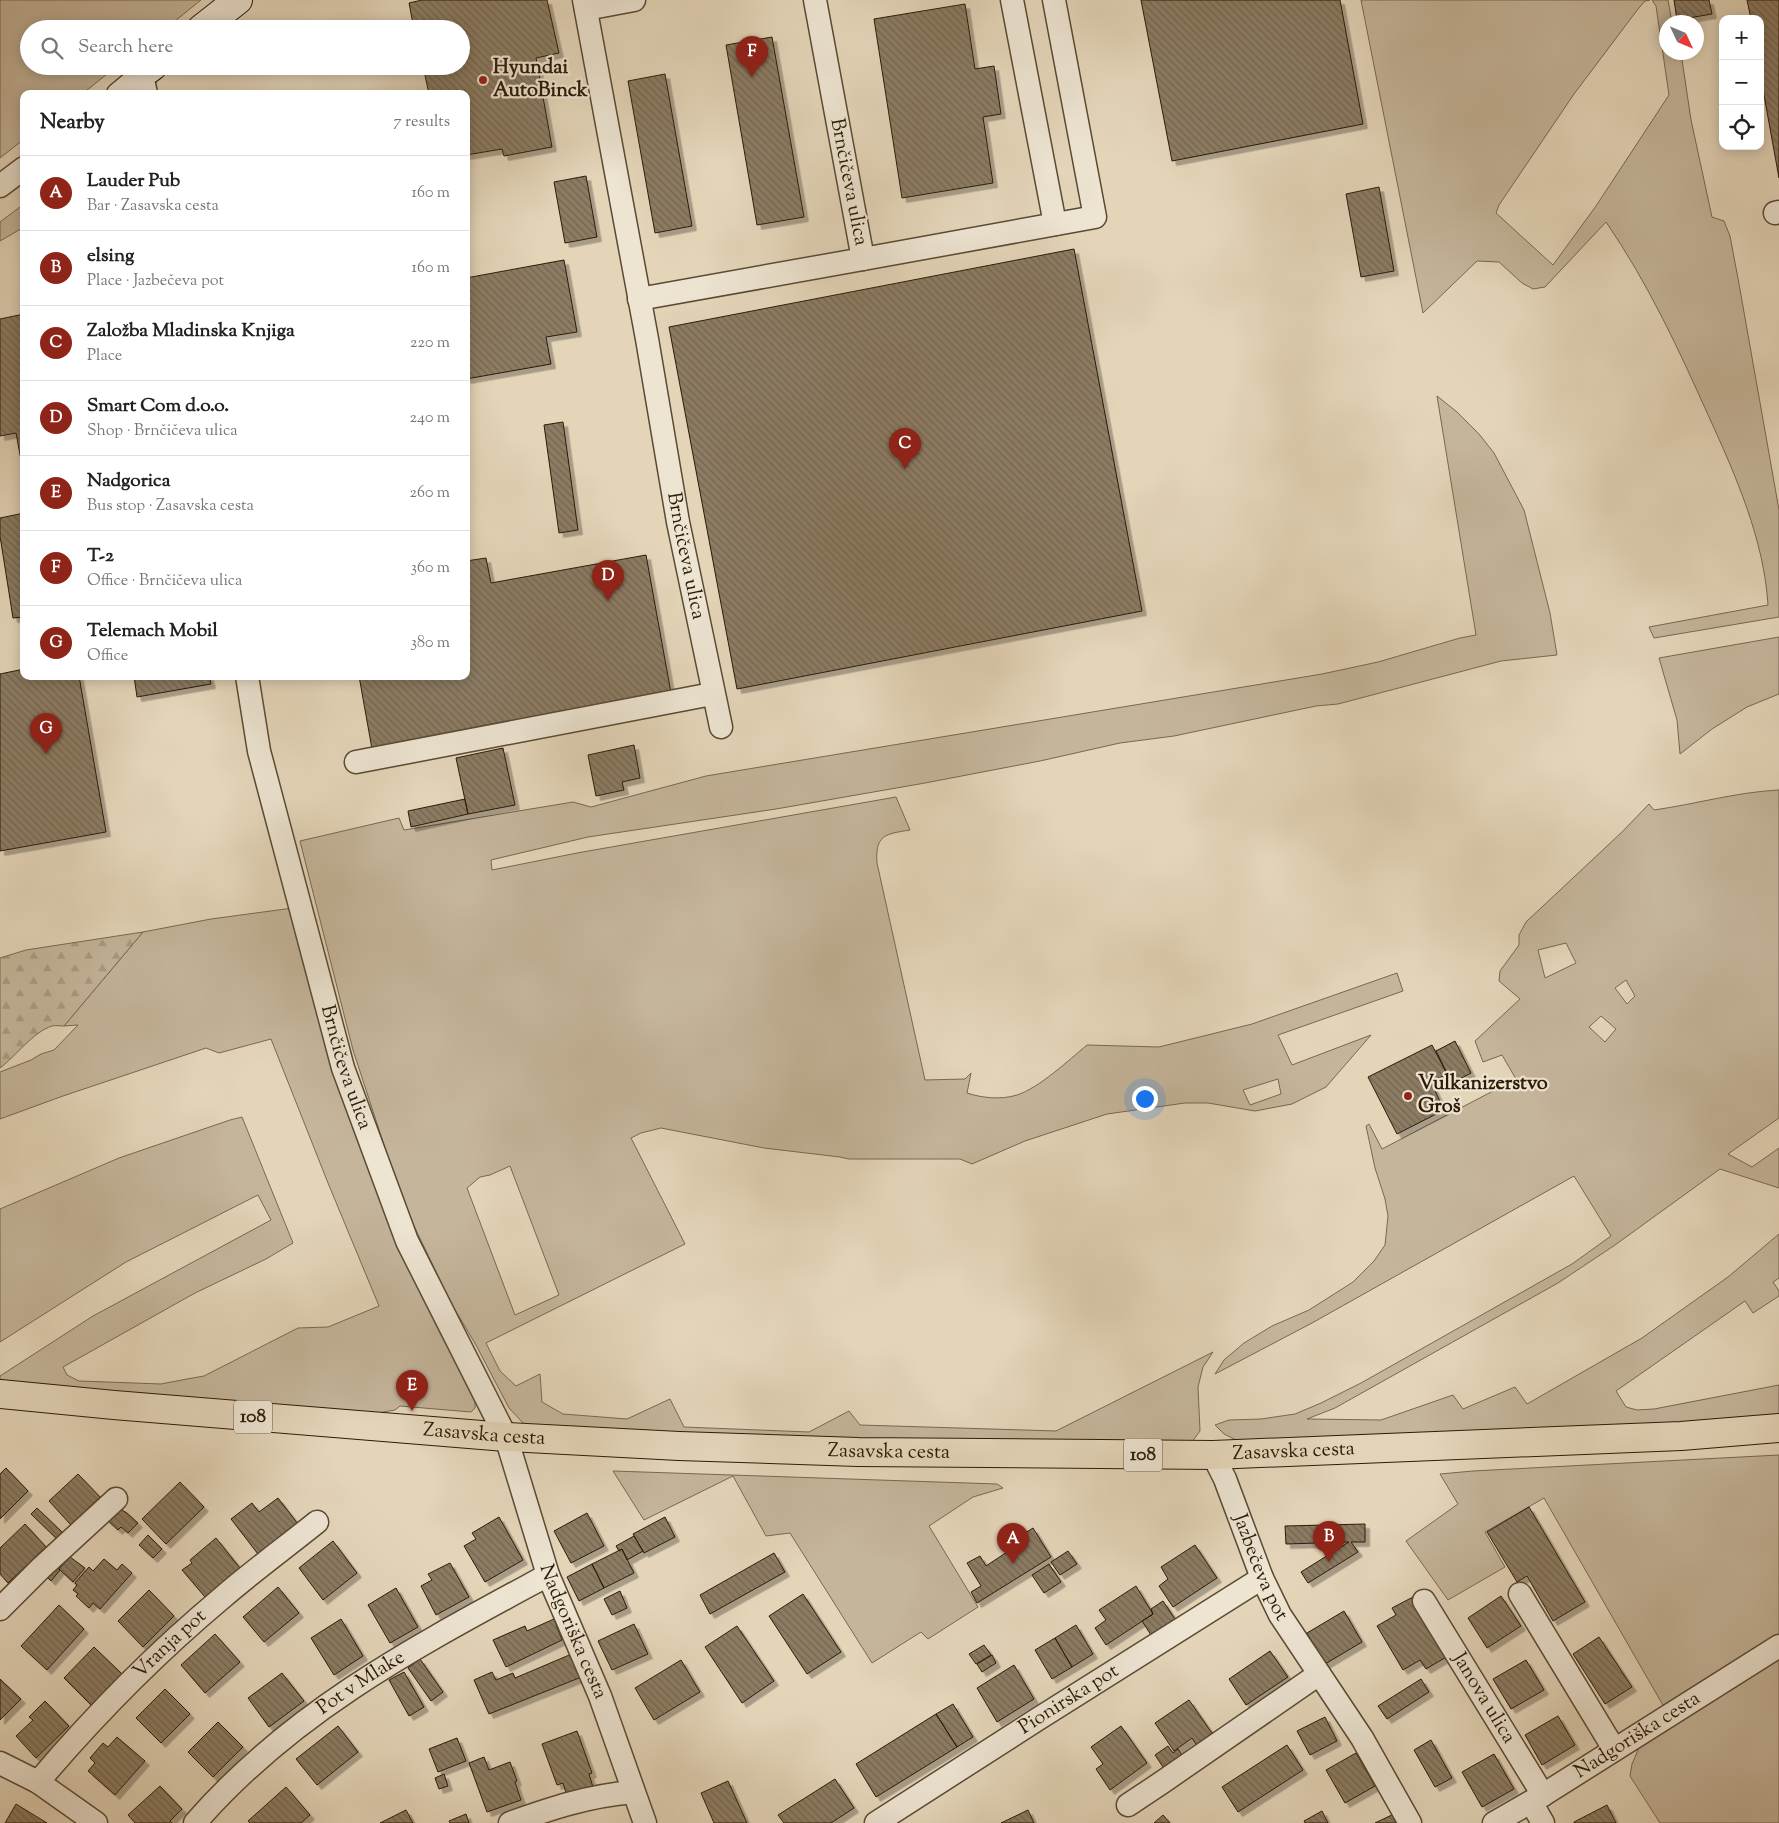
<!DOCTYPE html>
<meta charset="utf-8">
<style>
body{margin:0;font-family:"Sorts Mill Goudy",serif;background:#f6f6f6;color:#222}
.controls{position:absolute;right:15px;top:15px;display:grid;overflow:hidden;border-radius:10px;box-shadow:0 2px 12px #0003}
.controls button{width:45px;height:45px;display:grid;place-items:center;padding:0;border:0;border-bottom:1px solid #e0e0e0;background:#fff;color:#222;font:25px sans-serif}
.compass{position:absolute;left:1659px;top:15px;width:45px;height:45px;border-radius:50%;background:#fff;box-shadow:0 2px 12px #0003;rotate:134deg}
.you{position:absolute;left:1144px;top:1098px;width:18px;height:18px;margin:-12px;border:4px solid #fff;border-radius:50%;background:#1a73e8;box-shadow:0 0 0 8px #1a73e833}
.badge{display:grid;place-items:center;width:32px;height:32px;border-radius:50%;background:#8f2418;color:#fff;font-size:16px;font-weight:700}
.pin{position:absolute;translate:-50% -41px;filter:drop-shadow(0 1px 2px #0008)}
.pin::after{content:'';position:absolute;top:26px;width:18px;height:15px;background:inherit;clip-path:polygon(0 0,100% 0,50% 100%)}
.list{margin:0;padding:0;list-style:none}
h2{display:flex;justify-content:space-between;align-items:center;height:65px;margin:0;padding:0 20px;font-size:21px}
h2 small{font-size:16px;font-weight:400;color:#767676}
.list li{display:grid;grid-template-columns:32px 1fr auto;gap:15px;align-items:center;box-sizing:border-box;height:75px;padding:0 20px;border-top:1px solid #e0e0e0}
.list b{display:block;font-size:19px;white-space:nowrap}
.list p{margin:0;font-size:16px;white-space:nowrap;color:#767676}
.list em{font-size:16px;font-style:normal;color:#767676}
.icon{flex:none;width:28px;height:28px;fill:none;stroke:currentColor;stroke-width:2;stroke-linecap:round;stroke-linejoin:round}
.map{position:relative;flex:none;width:1779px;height:1823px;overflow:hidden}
.search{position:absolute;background:#fff;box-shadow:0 2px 12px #0003;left:20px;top:20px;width:450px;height:55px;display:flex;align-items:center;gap:12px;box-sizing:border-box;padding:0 18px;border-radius:28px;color:#767676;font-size:19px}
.panel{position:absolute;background:#fff;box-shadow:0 2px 12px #0003;left:20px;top:90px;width:450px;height:590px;border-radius:10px}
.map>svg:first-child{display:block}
.green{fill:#c5b59b;stroke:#786850;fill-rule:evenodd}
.forest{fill:url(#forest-firs);stroke:#786850}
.building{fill:url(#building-back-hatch);stroke:#2c1b06;filter:url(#shadow)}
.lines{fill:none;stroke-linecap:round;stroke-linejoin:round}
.street-casing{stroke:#5a4a33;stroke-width:25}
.secondary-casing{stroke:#2c1b06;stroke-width:30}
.primary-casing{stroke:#2c1b06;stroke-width:30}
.street{stroke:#ede4d2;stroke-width:22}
.secondary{stroke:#ede4d2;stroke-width:28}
.primary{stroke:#e4d5b9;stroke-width:28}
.poi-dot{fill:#8f2418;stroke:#ede4d2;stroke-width:2}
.labels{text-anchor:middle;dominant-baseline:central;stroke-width:4.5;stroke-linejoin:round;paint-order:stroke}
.shield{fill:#ede4d2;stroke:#665743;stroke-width:1}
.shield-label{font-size:19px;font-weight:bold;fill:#2c1b06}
.poi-label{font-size:20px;font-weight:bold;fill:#2c1b06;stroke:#ede4d2;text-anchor:start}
.street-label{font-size:20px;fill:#2c1b06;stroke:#ede4d2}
</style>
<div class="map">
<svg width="1779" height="1823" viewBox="0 0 1779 1823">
<defs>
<pattern id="forest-firs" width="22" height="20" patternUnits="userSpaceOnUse" patternTransform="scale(1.25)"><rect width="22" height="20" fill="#c5b59b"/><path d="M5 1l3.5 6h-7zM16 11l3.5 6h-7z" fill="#a99b84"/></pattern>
<pattern id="building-back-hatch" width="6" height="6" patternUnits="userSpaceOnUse" patternTransform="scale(1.25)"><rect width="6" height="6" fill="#8c7c63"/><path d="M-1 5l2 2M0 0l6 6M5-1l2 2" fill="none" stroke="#736550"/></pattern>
<filter id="shadow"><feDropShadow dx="4.5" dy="4.5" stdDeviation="0" flood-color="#0004"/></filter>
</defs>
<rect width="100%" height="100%" fill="#e4d5b9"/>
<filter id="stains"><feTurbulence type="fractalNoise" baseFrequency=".004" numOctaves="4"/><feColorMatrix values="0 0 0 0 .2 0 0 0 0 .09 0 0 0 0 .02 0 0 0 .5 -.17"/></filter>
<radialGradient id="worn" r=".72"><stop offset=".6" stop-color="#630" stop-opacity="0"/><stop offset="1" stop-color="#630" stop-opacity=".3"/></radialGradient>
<!-- green -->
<path class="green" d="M0 0H201L165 29H29V66H117L82 94H24V139L0 158Z
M1361 0H1650L1645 1 1638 9 1574 94 1499 205 1496 213 1553 265 1596 206 1669 95 1656 6 1652 0H1668L1672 22H1666V52L1681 53 1691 120 1712 217 1724 221 1730 236 1739 284 1779 510V617L1654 638 1649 627 1768 605C1764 540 1736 476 1709 417 1679 350 1648 283 1606 222L1545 287 1533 289 1522 283 1499 262 1477 261 1423 313Z
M24 204V227L0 241V222Z
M1437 396 1457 412 1479 434 1494 453 1524 510 1550 613 1557 655 1501 661 1338 704 1316 706 1174 736 1120 743 1040 761 925 783 776 809 588 837 491 860 492 870 577 853 896 797 910 830C885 834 875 835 877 863L925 1080 965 1079 971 1073 967 1093C982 1098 1001 1100 1017 1095 1039 1088 1069 1060 1087 1045L1159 1047 1252 1024 1397 973 1403 991 1278 1035 1292 1065 1371 1035 1326 1087 1292 1104 1255 1111 1208 1103H1185L1107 1114 1025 1141 972 1164 960 1159H849L840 1157 764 1148 661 1128 641 1133 631 1138 685 1244 486 1343 500 1371 516 1386 540 1374 542 1402 563 1414 627 1419 670 1399 684 1427 809 1432 849 1411 860 1425 1056 1431 1213 1352 1203 1367 1198 1387 1200 1431 1192 1442 1021 1444 544 1430 523 1423 509 1408 476 1345 451 1303 403 1203 353 1050 300 841 399 818 404 830 573 802 591 807 706 776 1322 674 1378 662 1460 638 1476 635ZM1278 1079 1281 1094 1250 1105 1243 1090ZM510 1166 559 1295 515 1315 467 1188 480 1177 490 1175Z
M1779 637V694L1747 707 1712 729 1680 754 1677 720 1659 658Z
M1779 790V1118L1728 1154 1752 1167 1779 1148V1188L1720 1169 1615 1245 1558 1283 1335 1408 1307 1419 1381 1420 1453 1395 1463 1409 1515 1387 1527 1404 1642 1338 1728 1277 1779 1234V1278L1773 1282 1779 1291V1296L1753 1313 1745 1301 1616 1391 1626 1407 1637 1410 1654 1409 1779 1385V1416L1658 1425 1238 1441 1224 1434 1215 1425 1229 1420 1261 1419 1295 1414 1321 1403 1361 1383 1572 1264 1611 1236 1574 1176 1312 1323 1215 1374 1224 1360 1244 1343 1272 1326 1309 1310 1353 1282 1374 1261 1385 1245 1388 1216 1385 1199 1375 1168 1366 1126 1369 1124 1382 1149 1516 1079 1502 1055 1483 1062 1475 1041 1520 999 1499 981 1500 971 1519 945V935L1526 922 1622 832 1649 804 1654 810C1696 804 1737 792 1779 790ZM1566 943 1576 963 1545 978 1538 950ZM1626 980 1635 996 1627 1004 1615 988ZM1601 1016 1616 1029 1605 1042 1589 1027Z
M293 908 475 1397V1408L471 1412 400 1406 395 1410 355 1417 0 1384V1376L93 1316 271 1220 258 1195 126 1262 0 1342V1209L119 1158 230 1120 242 1117 293 1243 266 1259 195 1293 63 1367 67 1375 79 1381 161 1384 187 1379 204 1376 298 1328 328 1327 379 1306 328 1183 271 1039 219 1053 206 1048 63 1096 0 1119V1072L31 1060 41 1054 54 1050 78 1025 64 1026 143 932 211 919Z
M1779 1455V1636L1664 1707 1544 1498 1485 1532 1505 1567 1448 1600 1406 1541 1458 1504 1440 1474 1473 1471Z
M613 1471 997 1484 1003 1488 973 1497 929 1526 978 1607 928 1639 921 1632 872 1663 790 1533 766 1536 733 1476 644 1520Z
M1779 1659V1823H1660L1630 1776 1632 1764 1641 1743Z"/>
<!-- forest -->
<path class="forest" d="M143 932 64 1026C60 1026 55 1025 52 1026 33 1032 16 1056 0 1068V958L26 950Z"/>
<!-- building -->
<path class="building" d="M422 0H547L559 53 536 58 552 147 504 156 502 149 466 155V94H429L423 66H461V29H414L409 3Z
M1141 0H1340L1363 124 1172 161Z
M1674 0H1709L1712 14 1677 20Z
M1747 0H1779V178L1760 73V19H1751Z
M965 4 975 69 994 66 1001 114 983 117 993 183 902 198 874 19Z
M772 37 804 217 757 225 726 45Z
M665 74 692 226 655 233 628 81Z
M586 176 597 237 565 243 554 182Z
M1379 187 1394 271 1361 277 1346 194Z
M1074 249 1142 611 737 689 669 327Z
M564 260 577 332 546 337 551 364 466 379V278Z
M24 314V460H21L16 433 0 436V319Z
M563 422 578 530 559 533 544 425Z
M24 513V617L13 618 0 536V518Z
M646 555 671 693 372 749 359 676H466V561L486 558 491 583Z
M24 669V676H79L106 832 0 851V674Z
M134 676H209L211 684 137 697Z
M634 745 640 778 622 782 624 790 596 796 588 755Z
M503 748 515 805 468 814 456 758Z
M465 799 468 814 411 827 408 811Z
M1455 1041 1471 1073 1452 1083 1436 1051Z
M1432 1045 1447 1074 1431 1082 1444 1110 1397 1134 1368 1077Z
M6 1468 28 1491 0 1519V1474Z
M78 1474 100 1497 71 1525 49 1501Z
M180 1482 204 1507 166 1544 142 1519Z
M278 1498 298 1524 258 1554 231 1519 252 1503 259 1512Z
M115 1506 127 1513 138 1523 128 1533 121 1527 118 1530 104 1517Z
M1529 1507 1585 1602 1553 1621 1527 1576 1517 1582 1487 1532Z
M37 1508 62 1532 56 1538 31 1514Z
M587 1513 604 1546 571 1563 554 1531Z
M499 1517 523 1560 485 1582 464 1546 476 1539 472 1533Z
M665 1517 675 1537 644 1553 633 1534Z
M25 1524 46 1547 8 1583 0 1574V1548Z
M1365 1524V1542H1351L1358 1552 1308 1583 1301 1572 1349 1542 1286 1544 1285 1526Z
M1033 1528 1051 1557 977 1603 971 1592 981 1586 967 1563 980 1556 986 1566 1007 1552 1003 1547Z
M148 1535 162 1549 153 1558 139 1545Z
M634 1536 643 1551 627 1560 622 1549 619 1551 616 1546Z
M216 1538 240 1568 205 1597 182 1570 192 1563 190 1560Z
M333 1541 357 1573 323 1600 299 1568Z
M1195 1545 1217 1578 1173 1607 1159 1586 1168 1579 1161 1567Z
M622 1549 634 1573 604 1588 592 1564Z
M1068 1551 1077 1564 1060 1575 1051 1562Z
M774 1553 785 1572 710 1614 700 1595Z
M70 1557 85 1568 73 1582 59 1569Z
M104 1559 117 1570 122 1564 132 1573 100 1609 93 1603 89 1608 76 1596 78 1594 73 1590 77 1585 75 1583 89 1567 93 1571Z
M450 1563 469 1597 436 1615 421 1586 432 1580 428 1574Z
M53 1564 60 1570 51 1581 44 1574Z
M592 1564 604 1588 579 1601 567 1577Z
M1049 1564 1061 1582 1044 1593 1032 1575Z
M1136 1586 1153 1614 1106 1645 1095 1628 1106 1620 1099 1610Z
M278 1587 299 1613 264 1642 243 1617Z
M396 1588 418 1627 390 1643 368 1605Z
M149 1590 174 1616 143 1647 118 1621Z
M620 1591 627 1608 612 1615 604 1599Z
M803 1594 841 1652 807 1674 769 1616Z
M1501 1596 1521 1626 1487 1648 1468 1618Z
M1413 1597 1448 1656 1426 1669 1420 1660 1403 1670 1377 1626 1396 1615 1392 1608Z
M1163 1601 1175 1619 1151 1635 1142 1621 1153 1614 1151 1609Z
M59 1605 84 1629 47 1670 21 1646Z
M1344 1611 1362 1642 1325 1664 1307 1633Z
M341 1619 363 1656 334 1675 311 1638Z
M554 1619 562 1640 506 1667 493 1640 525 1626 527 1631Z
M634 1624 648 1654 612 1670 598 1641Z
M1076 1625 1093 1654 1072 1667 1055 1638Z
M737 1626 774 1681 742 1703 705 1647Z
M215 1634 240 1662 205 1693 181 1665Z
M1599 1637 1632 1687 1605 1704 1573 1654Z
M1055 1638 1072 1667 1052 1679 1035 1650Z
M984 1645 991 1655 976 1664 969 1654Z
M94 1647 122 1674 91 1705 64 1678Z
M1270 1651 1288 1677 1246 1705 1229 1679Z
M574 1653 584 1676 489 1714 474 1680 492 1672 496 1680 513 1673 515 1678Z
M992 1655 996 1663 982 1672 977 1664Z
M420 1659 443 1692 431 1701 408 1668Z
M681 1660 700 1692 654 1720 635 1688Z
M1526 1660 1544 1690 1511 1709 1493 1679Z
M1014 1665 1034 1699 997 1722 977 1688Z
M404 1672 424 1707 409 1716 389 1680Z
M282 1673 304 1701 269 1727 248 1698Z
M0 1679 21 1699 0 1720Z
M1421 1679 1429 1692 1387 1719 1378 1706Z
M165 1689 190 1714 161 1743 136 1718Z
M1189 1700 1214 1736 1198 1747 1192 1738 1174 1751 1155 1723Z
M45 1701 69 1726 36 1758 16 1736 33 1720 29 1717Z
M953 1704 973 1737 957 1747 936 1714Z
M936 1714 957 1747 876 1797 856 1764Z
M1558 1716 1575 1745 1542 1765 1525 1735Z
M1325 1717 1337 1741 1310 1755 1297 1731Z
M218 1722 243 1747 213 1777 188 1752Z
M338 1726 358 1752 317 1785 296 1759Z
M1121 1726 1147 1763 1110 1790 1096 1769 1103 1764 1091 1747Z
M577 1731 592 1773 589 1774 593 1787 567 1796 563 1783 557 1785 542 1744Z
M117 1737 145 1761 115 1795 88 1771 95 1763 90 1758 103 1743 108 1747Z
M457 1738 466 1761 438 1772 429 1749Z
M1431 1740 1452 1778 1435 1787 1414 1750Z
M1287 1745 1303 1770 1238 1812 1222 1787Z
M1168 1746 1173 1753 1178 1749 1185 1760 1167 1773 1155 1755Z
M1356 1753 1375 1786 1345 1803 1326 1770Z
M1494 1754 1514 1789 1482 1807 1462 1772Z
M484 1757 489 1770 510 1762 517 1781 515 1782 521 1800 487 1812 469 1763Z
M444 1774 448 1786 439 1789 435 1778Z
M835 1779 854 1808 831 1823H784L778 1815Z
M728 1781 747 1823H714L701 1793Z
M160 1786 182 1809 170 1821 172 1823H135L128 1815Z
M286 1787 310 1815 301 1823H250L248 1821Z
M16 1804 47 1823H5Z
M1607 1805 1616 1823H1574V1822Z
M406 1810 413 1823H380Z
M1028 1810 1034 1823H1001Z
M1322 1811 1328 1823H1305L1304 1821Z
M1396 1813 1401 1823H1375Z
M466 1814 469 1823H450L449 1821Z
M1163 1815 1170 1823H1154Z"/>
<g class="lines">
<!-- street casing -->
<g class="street-casing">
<g id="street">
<path id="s1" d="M584 0 647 339 678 522 721 727"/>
<path d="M1012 0 1055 224"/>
<path d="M586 9 634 0"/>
<path d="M118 94 142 74 146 94"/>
<path d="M0 186 24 168"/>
<path d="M1775 213 1779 212"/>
<path d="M863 259 1095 217 1054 0"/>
<path d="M639 299 863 259 815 0"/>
<path id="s2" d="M247 676 259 751 343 1068 407 1241 506 1437 548 1575 600 1696 645 1823"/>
<path d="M356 762 712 694"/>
<path id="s3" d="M1213 1455 1225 1479 1262 1578 1280 1615 1362 1738 1410 1823"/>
<path d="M1520 1594 1614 1749"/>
<path id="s4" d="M1424 1601 1543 1795"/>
<path d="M0 1609 41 1568 116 1499"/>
<path d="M0 1763 38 1782 96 1823"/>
<path id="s5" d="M38 1782C94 1716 156 1653 223 1597 253 1571 286 1547 317 1522"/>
<path d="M1531 1802 1543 1823"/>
<path d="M1128 1805 1164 1781 1319 1674"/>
<path id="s6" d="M195 1823C293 1710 419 1645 548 1575"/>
<path d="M510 1823C552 1808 588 1796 633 1792"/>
<path id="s7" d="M876 1823 1038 1719 1262 1578"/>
<path id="s8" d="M1494 1823 1543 1795 1779 1646"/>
</g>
</g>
<!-- secondary casing -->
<g class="secondary-casing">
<path id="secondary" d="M201 29 238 0
M142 74 153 66"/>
</g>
<!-- primary casing -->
<g class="primary-casing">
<g id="primary">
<path id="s9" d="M0 1394 114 1405 506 1437 679 1446 858 1452 1213 1455 1681 1436 1779 1428"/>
</g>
</g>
<!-- street -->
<use href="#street" class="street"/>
<!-- secondary -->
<use href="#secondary" class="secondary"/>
<!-- primary -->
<use href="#primary" class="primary"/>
</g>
<!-- markers -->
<g class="poi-dot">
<circle cx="483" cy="80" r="5"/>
<circle cx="1408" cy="1096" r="5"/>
</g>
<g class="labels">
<!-- shield labels -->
<g class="shield">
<rect x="234" y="1400.5" width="38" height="33" rx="4"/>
<rect x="1124" y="1438.5" width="38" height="33" rx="4"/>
</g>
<g class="shield-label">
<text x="253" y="1417">108</text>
<text x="1143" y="1455">108</text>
</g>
<!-- poi labels -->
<g class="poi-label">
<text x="493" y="68">Hyundai<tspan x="493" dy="23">AutoBinck</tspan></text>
<text x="1418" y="1084">Vulkanizerstvo<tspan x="1418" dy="23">Groš</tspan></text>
</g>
<!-- street labels -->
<g class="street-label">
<text transform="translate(848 182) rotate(79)">Brnčičeva ulica</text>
<text stroke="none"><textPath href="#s1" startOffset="565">Brnčičeva ulica</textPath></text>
<text stroke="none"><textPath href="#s2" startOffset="404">Brnčičeva ulica</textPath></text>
<text stroke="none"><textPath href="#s9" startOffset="486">Zasavska cesta</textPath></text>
<text stroke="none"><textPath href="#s9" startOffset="891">Zasavska cesta</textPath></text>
<text stroke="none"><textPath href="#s9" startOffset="1296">Zasavska cesta</textPath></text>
<text stroke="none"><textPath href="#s3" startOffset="122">Jazbečeva pot</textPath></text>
<text stroke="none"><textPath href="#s2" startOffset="1014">Nadgoriška cesta</textPath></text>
<text stroke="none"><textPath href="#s5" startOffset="191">Vranja pot</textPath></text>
<text stroke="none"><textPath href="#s6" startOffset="218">Pot v Mlake</textPath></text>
<text stroke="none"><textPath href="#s4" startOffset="114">Janova ulica</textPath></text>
<text stroke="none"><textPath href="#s7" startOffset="229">Pionirska pot</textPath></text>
<text stroke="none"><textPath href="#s8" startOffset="168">Nadgoriška cesta</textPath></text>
</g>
</g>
<rect width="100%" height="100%" filter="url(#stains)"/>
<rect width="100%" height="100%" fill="url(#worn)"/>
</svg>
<div class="controls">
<button>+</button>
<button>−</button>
<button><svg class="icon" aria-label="locate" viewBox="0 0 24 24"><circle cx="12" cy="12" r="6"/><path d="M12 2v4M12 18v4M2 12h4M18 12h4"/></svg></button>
</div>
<svg class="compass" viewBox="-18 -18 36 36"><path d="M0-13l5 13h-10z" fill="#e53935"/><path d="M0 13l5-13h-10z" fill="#767676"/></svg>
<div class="you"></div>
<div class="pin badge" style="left:1013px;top:1564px">A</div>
<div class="pin badge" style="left:1329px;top:1562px">B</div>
<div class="pin badge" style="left:905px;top:469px">C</div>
<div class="pin badge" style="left:608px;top:601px">D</div>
<div class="pin badge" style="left:412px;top:1411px">E</div>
<div class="pin badge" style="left:752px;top:77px">F</div>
<div class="pin badge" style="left:46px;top:754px">G</div>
<div class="search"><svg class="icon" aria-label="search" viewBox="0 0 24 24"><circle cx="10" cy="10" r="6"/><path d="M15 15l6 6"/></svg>Search here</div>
<section class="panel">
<h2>Nearby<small>7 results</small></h2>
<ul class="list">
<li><span class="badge">A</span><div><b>Lauder Pub</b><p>Bar · Zasavska cesta</p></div><em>160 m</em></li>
<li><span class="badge">B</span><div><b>elsing</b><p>Place · Jazbečeva pot</p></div><em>160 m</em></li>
<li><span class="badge">C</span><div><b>Založba Mladinska Knjiga</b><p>Place</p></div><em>220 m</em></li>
<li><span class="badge">D</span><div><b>Smart Com d.o.o.</b><p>Shop · Brnčičeva ulica</p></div><em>240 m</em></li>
<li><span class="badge">E</span><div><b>Nadgorica</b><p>Bus stop · Zasavska cesta</p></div><em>260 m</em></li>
<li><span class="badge">F</span><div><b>T-2</b><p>Office · Brnčičeva ulica</p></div><em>360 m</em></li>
<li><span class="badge">G</span><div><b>Telemach Mobil</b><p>Office</p></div><em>380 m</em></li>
</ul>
</section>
</div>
